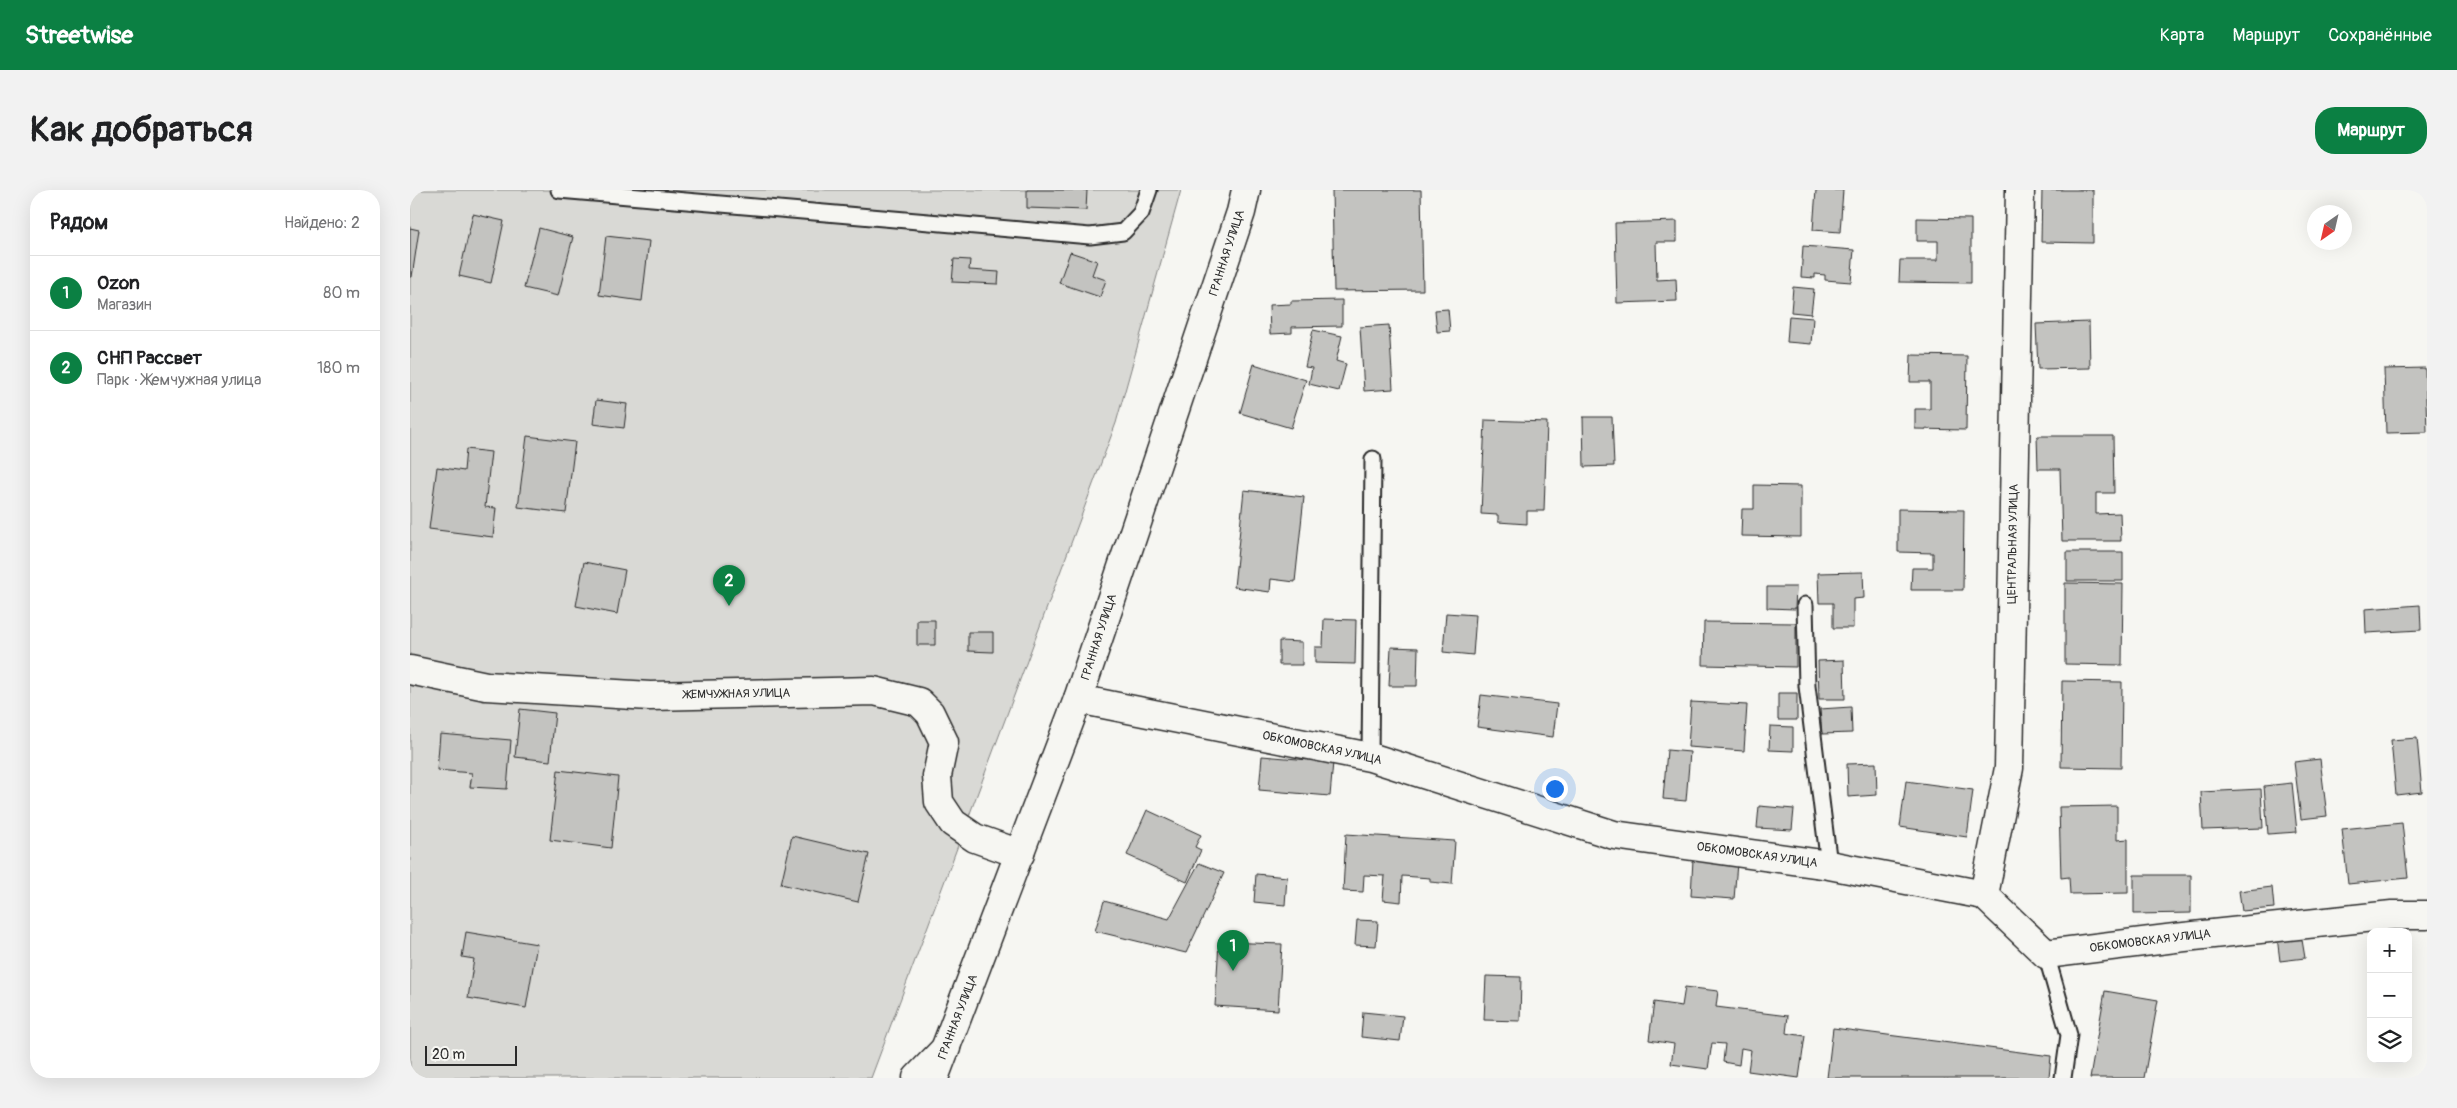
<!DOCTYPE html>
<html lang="ru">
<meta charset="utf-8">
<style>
body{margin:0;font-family:Pangolin,sans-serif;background:#f2f2f2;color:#202124}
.controls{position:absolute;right:15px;bottom:15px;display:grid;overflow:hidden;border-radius:10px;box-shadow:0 5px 20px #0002}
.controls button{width:45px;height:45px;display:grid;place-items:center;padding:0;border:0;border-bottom:1px solid #e0e0e0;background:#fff;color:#202124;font:25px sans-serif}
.compass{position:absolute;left:1897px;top:15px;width:45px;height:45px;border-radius:50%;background:#fff;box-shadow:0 5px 20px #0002;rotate:214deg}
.scale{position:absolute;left:15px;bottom:12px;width:92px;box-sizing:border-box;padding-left:5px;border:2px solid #2b2b2b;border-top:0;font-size:14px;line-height:18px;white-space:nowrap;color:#2b2b2b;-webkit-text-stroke:4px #f6f6f2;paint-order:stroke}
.you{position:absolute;left:1144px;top:598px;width:18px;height:18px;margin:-12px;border:4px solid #fff;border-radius:50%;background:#1a73e8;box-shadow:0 0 0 8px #1a73e833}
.badge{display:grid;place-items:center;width:32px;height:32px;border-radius:50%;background:#0b8043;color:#fff;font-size:16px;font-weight:700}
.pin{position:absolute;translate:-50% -41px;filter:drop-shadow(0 1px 2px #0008)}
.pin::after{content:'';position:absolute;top:26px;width:18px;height:15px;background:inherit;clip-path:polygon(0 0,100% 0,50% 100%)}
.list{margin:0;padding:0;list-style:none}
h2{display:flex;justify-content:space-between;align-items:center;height:65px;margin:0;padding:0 20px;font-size:21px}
h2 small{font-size:16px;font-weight:400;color:#757577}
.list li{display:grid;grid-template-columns:32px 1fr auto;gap:15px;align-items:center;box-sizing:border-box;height:75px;padding:0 20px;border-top:1px solid #e0e0e0}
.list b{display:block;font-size:19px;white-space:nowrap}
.list p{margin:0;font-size:16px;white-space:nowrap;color:#757577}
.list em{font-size:16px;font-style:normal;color:#757577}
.icon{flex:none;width:28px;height:28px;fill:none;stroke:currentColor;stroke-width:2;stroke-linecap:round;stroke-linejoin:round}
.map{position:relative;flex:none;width:2017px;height:888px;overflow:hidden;border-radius:20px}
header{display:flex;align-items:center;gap:30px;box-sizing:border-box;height:70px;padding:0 25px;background:#0b8043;color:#fff}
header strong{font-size:24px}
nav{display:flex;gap:28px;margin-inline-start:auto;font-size:18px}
.intro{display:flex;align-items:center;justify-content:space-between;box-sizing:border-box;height:120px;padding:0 30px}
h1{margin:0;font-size:35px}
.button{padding:12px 22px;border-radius:20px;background:#0b8043;color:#fff;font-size:18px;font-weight:700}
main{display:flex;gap:30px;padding:0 30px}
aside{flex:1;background:#fff;border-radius:20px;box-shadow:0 5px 20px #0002}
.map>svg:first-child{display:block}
.green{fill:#d9d9d5;stroke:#828280}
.building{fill:#c3c3c0;stroke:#2b2b2b}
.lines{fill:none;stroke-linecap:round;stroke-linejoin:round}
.service-casing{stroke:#2b2b2b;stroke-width:19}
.minor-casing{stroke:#2b2b2b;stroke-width:31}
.tertiary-casing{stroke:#2b2b2b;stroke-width:31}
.service{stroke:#f6f6f2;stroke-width:15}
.minor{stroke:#f6f6f2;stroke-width:28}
.tertiary{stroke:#f6f6f2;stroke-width:28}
.labels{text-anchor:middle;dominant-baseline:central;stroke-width:4;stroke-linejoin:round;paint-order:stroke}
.street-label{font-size:12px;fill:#2b2b2b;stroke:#f6f6f2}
</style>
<header>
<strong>Streetwise</strong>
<nav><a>Карта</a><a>Маршрут</a><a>Сохранённые</a></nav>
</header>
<div class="intro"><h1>Как добраться</h1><a class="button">Маршрут</a></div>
<main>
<aside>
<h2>Рядом<small>Найдено: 2</small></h2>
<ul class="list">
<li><span class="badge">1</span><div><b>Ozon</b><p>Магазин</p></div><em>80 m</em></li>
<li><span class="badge">2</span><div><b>СНП Рассвет</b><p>Парк · Жемчужная улица</p></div><em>180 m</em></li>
</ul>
</aside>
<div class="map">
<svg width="2017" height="888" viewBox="0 0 2017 888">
<rect width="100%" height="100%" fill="#f6f6f2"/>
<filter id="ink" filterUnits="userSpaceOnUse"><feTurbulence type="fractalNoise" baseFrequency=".02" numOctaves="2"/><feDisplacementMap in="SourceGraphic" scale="10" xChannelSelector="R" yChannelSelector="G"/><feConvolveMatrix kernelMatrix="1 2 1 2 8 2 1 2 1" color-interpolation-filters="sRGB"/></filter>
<g filter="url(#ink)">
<!-- green -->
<path class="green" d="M0 0H771L706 233 461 888H0Z"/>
<!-- building -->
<path class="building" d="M617 0H677L676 20 617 18Z
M922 0H1011L1013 100 924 101Z
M1406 0H1433L1430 42 1403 40Z
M1632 0H1683V53L1631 52Z
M63 24 94 31 81 93 49 86Z
M1507 28 1561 29V93L1489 92 1490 70H1528V51H1507Z
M1267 31V52H1246L1247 90 1266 89 1267 111 1207 113 1205 33Z
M0 38 9 40 2 87H0Z
M129 38 163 47 148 106 114 98Z
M196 46 239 51 232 111 189 105Z
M1393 56 1444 60 1441 92 1415 90V85L1405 84V88L1391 87Z
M660 62 687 71 682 85 696 90 690 107 649 93Z
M544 69 560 70 559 80 589 82 588 94 542 92Z
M1383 97 1404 99 1401 124 1381 122Z
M932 110V136L882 137V143L860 144 859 115 881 114V111Z
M1038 119 1040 141 1027 142 1025 120Z
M1379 126 1403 128 1401 154 1377 152Z
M1679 132 1680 178 1628 179 1626 134Z
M979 135 983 199 954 201 950 137Z
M903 140 932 146 926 171 936 174 929 201 899 194 902 178 895 177Z
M1501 165 1557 166 1556 240 1505 239V219H1520V192H1500Z
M844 174 896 190 881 238 830 223Z
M2015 178 2017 242 1976 243 1974 179Z
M186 210 217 214 214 238 183 234Z
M1173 227H1202L1204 276 1174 277Z
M1075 230 1137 232 1134 321H1117V334L1088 332V325L1071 324Z
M117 246 165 252 156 323 108 317Z
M1627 246H1703L1704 303H1686V324L1710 323 1711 351H1652L1650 279H1628Z
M56 259 81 262 75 317 86 318 83 347 19 339 27 277 54 281Z
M1344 295 1391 296V347L1331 346 1332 319H1344Z
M834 300 894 307 885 392 861 389 860 402 824 397Z
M1488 319 1554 320 1553 400H1501L1502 378H1523V363L1488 362Z
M1657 362H1713V391H1657Z
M174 372 215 380 207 424 166 416Z
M1453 382 1454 408 1443 409V438H1423V413H1409L1408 383Z
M1655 393 1713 394 1712 475 1655 474Z
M1357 397H1386L1385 419 1357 418Z
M2010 415 2011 440 1956 443 1955 419Z
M1036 423 1066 425 1063 465 1033 462Z
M914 429 946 430 945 474 905 473V457H913Z
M507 430H525V455H507Z
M1294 432 1386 433V477L1293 475Z
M558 442H583V462L558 461Z
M869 451 892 452V475H869Z
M981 457 1008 458 1007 496H979Z
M1434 470 1435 509H1409L1408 471Z
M1652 491 1712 492 1711 578 1651 577Z
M1368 503H1387V530H1368Z
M1071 505 1147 514 1143 547 1067 537Z
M1281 512 1337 515 1334 561 1278 557Z
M1441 517 1442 543 1412 544 1410 519Z
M110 519 145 523 140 571 105 567Z
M1360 536 1383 537V561L1359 560Z
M30 544 101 550 97 599 60 597 62 583 27 580Z
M2007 548 2012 602 1986 605 1981 550Z
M1257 560 1280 562 1276 611 1253 609Z
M852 566 923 572 920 606 849 600Z
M1910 569 1917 626 1891 629 1884 572Z
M1466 573 1467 605 1438 607 1437 574Z
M148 580 208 587 201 658 140 650Z
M1496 591 1563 600 1557 647 1490 637Z
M1882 593 1887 642 1858 644 1854 596Z
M1851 599 1853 638 1793 640 1791 602Z
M1349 616 1384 619 1382 640 1347 638Z
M1707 616V650L1718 649V703L1660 704 1659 687 1651 688 1649 617Z
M737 620 791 645 785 657 791 660 777 692 717 665Z
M1992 633 1998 688 1938 694 1932 639Z
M936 644 1045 651 1042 694 1020 692V688L992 686 991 712 973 710 975 686 954 685 953 702 933 701Z
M382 646 459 664 448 712 371 694Z
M1283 669 1327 673 1324 709 1281 706Z
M789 673 814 683 776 763 685 741 694 711 759 729Z
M846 684 877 687 875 715 844 712Z
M1724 685H1781V723L1724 724Z
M1862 697 1864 718 1832 721 1829 701Z
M947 730 968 731 966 756 945 755Z
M56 742 127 754 116 818 58 808 64 769 52 767Z
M1891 744 1895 768 1870 771 1867 747Z
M809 752 872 754 868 820 805 816Z
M1076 786 1111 787 1110 831 1074 830Z
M1275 797 1308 801 1306 817 1378 826 1376 843 1395 846 1389 888 1338 881 1341 860 1331 858 1329 875 1313 872 1315 854 1302 853 1298 879 1261 874 1264 854 1239 850 1244 812 1272 816Z
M1695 801 1748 810 1734 888H1680Z
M953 822 993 826 990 851 951 847Z
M1423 838 1641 866 1639 888H1417Z"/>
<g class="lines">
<!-- service casing -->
<g class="service-casing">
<path id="service" d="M149 0 680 46 713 42 731 23 739 0
M1395 415 1397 496 1419 675
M960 567 963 269
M1636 764 1659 845 1653 888"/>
</g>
<!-- minor casing -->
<g class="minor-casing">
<path id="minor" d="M0 480 76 496 240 506 464 501 509 512 520 523 534 552 527 586 529 612 543 633 565 648 610 664
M668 509 960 567 1204 645 1419 675 1574 705 1636 764 1765 748 1982 725H2017
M1574 705 1599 578 1610 0
M507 888 536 858"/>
</g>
<!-- tertiary casing -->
<g class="tertiary-casing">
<path id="tertiary" d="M524 888 668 509 831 22 836 0"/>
</g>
<!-- service -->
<use href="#service" class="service"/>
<!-- minor -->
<use href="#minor" class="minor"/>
<!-- tertiary -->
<use href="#tertiary" class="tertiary"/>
</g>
</g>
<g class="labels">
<!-- street labels -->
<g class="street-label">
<text transform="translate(817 63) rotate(-72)">ГРАННАЯ УЛИЦА</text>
<text transform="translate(1603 354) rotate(-89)">ЦЕНТРАЛЬНАЯ УЛИЦА</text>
<text transform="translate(689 447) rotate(-72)">ГРАННАЯ УЛИЦА</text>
<text transform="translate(327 504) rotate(-1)">ЖЕМЧУЖНАЯ УЛИЦА</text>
<text transform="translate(912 558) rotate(12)">ОБКОМОВСКАЯ УЛИЦА</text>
<text transform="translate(1347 665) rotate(8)">ОБКОМОВСКАЯ УЛИЦА</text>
<text transform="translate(1740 751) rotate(-7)">ОБКОМОВСКАЯ УЛИЦА</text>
<text transform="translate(548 827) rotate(-69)">ГРАННАЯ УЛИЦА</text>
</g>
</g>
</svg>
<div class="controls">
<button>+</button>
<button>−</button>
<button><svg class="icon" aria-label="layers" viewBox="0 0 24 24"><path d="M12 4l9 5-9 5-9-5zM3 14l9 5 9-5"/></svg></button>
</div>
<svg class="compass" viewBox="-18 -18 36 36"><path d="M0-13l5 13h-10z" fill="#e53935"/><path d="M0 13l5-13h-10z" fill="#757577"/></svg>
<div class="scale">20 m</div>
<div class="you"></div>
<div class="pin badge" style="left:823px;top:781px">1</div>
<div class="pin badge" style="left:319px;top:416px">2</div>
</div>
</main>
